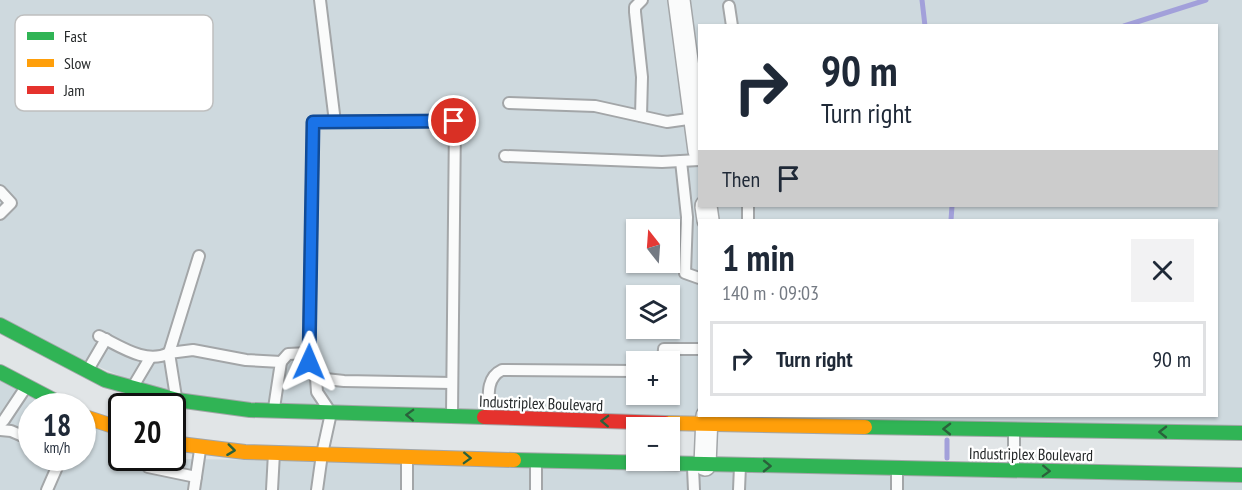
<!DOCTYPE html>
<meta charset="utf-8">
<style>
:root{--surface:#fff;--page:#f2f2f3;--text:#1f2937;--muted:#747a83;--line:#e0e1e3}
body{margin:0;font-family:"PT Sans Narrow",sans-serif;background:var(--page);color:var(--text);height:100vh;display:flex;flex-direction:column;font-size:22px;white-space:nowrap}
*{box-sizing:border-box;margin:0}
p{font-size:20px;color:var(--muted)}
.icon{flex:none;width:33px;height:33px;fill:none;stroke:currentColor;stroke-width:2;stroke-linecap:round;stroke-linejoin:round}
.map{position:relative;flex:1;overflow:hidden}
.side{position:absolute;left:698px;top:219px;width:520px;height:198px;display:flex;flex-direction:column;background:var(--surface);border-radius:0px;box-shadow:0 2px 4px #0004}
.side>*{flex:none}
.guide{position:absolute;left:698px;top:24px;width:520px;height:183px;border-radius:0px;box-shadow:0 2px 4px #0004;background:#fff;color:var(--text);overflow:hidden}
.needle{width:39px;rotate:343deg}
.tools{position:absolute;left:626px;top:219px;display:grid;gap:12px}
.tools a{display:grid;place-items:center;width:54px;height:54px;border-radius:0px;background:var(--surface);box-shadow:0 2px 4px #0004;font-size:30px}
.speed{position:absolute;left:18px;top:393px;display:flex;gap:12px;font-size:30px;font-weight:700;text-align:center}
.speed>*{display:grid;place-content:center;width:78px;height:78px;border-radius:50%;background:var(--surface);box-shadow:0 2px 4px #0004;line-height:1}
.speed small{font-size:15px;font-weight:400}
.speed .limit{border:3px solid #111;border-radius:9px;background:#fff;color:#111}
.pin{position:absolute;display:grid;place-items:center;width:51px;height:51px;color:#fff;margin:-26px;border:3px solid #fff;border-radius:50%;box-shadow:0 2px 6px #0007}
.me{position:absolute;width:66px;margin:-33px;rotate:1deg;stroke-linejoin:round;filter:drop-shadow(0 0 4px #0008)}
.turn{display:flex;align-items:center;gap:21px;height:126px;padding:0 24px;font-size:27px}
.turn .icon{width:78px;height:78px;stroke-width:2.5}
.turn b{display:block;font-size:42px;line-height:51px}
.then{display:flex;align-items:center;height:57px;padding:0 24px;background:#0003;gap:12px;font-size:22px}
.round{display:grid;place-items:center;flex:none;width:63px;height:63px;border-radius:0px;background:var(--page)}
.overview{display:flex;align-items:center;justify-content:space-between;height:102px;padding:0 24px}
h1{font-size:36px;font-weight:800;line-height:45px}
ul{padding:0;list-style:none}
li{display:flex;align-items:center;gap:18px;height:75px;margin:0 12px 9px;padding:0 12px;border:3px solid var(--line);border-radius:0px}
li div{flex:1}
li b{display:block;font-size:22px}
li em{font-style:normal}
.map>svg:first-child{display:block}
.built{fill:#ced9de;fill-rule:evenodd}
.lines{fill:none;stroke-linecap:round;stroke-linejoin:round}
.stream{stroke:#a2a0da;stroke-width:5}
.lane-casing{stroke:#a3a6a8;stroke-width:14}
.street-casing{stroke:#a3a6a8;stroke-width:24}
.fast-casing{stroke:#a3a6a8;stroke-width:16}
.slow-casing{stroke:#a3a6a8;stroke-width:16}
.jam-casing{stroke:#a3a6a8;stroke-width:16}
.lane{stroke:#fafbfb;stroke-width:10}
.street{stroke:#fafbfb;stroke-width:21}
.fast{stroke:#30b455;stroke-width:14}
.slow{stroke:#ff9f0a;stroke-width:14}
.jam{stroke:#e5322d;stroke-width:14}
.oneway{stroke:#2a613b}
.route-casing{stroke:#114b97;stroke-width:15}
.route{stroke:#1a73e8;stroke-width:10}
.labels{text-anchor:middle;stroke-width:4.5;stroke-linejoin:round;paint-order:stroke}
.street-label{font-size:16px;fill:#26292a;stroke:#fff}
.key{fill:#fff;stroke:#bebfbf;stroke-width:1.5}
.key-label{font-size:16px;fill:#26292a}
</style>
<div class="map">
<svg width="1242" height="490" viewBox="0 0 1242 490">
<rect width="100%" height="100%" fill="#e1e5e7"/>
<g class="built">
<path d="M0 0H1242V433L177 400 0 325ZM699 26H1216V206H699ZM699 220H1216V416H699ZM636 230H669V262H636ZM636 296H669V328H636ZM636 362H669V394H636Z"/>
<polygon points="0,373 65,406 32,406 32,458 82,458 83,416 121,429 122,458 1242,475 1242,490 0,490"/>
</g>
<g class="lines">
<g class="stream">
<polyline points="922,0 925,26"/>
<polyline points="1124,26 1206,0"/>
<polyline points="951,220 952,206"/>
<polyline points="947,458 947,440"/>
</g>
<g class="lane-casing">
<g id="lane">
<polyline points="320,0 335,122"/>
<polyline points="729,6 732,26"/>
<polyline points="509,103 595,106 667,122 695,118"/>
<polyline points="641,116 642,77 635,12 635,7 642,0"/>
<polyline points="505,156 662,162 699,160"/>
<polyline points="681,161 687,217 685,273 699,278"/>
<polyline points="0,191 11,203 0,214"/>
<polyline points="748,206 748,220"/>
<polyline points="199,256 169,353 193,350 246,360 281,362 274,408"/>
<path d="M99 336C120 346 146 365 169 353L176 397"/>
<polyline points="281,362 288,354 309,353"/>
<polyline points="663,362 664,349 699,349"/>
<polyline points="89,368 106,339"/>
<polyline points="316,378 344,381 452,383"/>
<polyline points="134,385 150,358"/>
<path d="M489 414C489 398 485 378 502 370L636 371"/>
<polyline points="0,424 4,420 26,387"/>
<polyline points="0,430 11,431 32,440"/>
<polyline points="407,460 407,490"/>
<polyline points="148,467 196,477"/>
<polyline points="693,468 694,490"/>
<polyline points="897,469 897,490"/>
<polyline points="1014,469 1014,431"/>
<polyline points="47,490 61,458"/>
<polyline points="194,490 200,450"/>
<polyline points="272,490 274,453"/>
<polyline points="317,490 322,454 331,413 317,392 316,378 309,362 313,122 455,121 452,414"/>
<polyline points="536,490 536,463"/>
<polyline points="739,490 740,466"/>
</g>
</g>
<g class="street-casing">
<g id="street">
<polyline points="679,0 699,151"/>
<polyline points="706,206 708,220"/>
<polyline points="705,465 707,416"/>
</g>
</g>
<g class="fast-casing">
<g id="fast">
<polyline points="0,325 105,380 177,400 250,410 484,417"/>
<polyline points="0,372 65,406"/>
<polyline points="865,427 1242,433"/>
<polyline points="514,460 1242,475"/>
</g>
</g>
<g class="slow-casing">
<g id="slow">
<polyline points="82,416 122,429"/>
<polyline points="665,423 865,427"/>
<polyline points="172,443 245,452 514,460"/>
</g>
</g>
<g class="jam-casing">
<polyline id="jam" points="484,417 665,423"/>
</g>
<use href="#lane" class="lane"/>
<use href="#street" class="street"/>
<use href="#fast" class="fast"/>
<use href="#slow" class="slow"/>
<use href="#jam" class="jam"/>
</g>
<defs><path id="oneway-chevron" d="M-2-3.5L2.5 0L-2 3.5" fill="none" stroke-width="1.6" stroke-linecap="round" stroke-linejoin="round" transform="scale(1.5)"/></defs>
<g class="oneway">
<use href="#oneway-chevron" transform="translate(410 415) rotate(-178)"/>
<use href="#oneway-chevron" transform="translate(605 421) rotate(-178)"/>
<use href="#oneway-chevron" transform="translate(947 429) rotate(-179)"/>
<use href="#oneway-chevron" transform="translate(1163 432) rotate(-179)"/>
<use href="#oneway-chevron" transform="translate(231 450) rotate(7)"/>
<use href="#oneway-chevron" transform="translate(467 458) rotate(2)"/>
<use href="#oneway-chevron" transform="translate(767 466) rotate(1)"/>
<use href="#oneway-chevron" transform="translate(1046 471) rotate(2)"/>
</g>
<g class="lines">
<g class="route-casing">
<polyline id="route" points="309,362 313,122 454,121"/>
</g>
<use href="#route" class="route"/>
</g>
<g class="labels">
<g class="street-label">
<text transform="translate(541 403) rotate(2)" y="6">Industriplex Boulevard</text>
<text transform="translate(1031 454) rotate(1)" y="6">Industriplex Boulevard</text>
</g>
</g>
<rect x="15" y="15" width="198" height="96" rx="9" class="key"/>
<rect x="27" y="32" width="27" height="8" fill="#30b455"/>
<rect x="27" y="59" width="27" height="8" fill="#ff9f0a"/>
<rect x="27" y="86" width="27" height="8" fill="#e5322d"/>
<g class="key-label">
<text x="64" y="42">Fast</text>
<text x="64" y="69">Slow</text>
<text x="64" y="96">Jam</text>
</g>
</svg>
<div class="tools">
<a><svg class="needle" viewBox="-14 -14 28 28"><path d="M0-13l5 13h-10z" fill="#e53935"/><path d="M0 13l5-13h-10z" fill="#747a83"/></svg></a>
<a><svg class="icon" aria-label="layers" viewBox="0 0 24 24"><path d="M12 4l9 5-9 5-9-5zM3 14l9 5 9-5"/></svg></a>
<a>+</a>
<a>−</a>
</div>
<div class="speed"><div>18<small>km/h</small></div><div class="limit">20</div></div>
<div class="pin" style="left:454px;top:121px;background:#d93025"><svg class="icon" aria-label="arrive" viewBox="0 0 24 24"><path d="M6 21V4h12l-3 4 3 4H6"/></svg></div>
<svg class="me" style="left:309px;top:362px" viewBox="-20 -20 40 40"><path d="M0-17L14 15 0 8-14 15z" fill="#1a73e8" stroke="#fff" stroke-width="4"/></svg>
<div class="guide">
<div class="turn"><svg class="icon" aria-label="right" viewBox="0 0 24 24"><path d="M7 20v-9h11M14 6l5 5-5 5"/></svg><div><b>90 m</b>Turn right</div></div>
<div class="then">Then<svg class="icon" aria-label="arrive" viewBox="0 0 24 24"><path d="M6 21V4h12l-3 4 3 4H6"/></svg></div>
</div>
<section class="side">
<div class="overview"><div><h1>1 min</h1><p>140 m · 09:03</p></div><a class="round"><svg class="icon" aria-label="close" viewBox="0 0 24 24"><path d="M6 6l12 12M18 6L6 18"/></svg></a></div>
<ul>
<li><svg class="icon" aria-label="right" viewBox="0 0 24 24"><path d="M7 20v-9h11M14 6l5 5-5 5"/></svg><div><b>Turn right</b></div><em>90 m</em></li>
</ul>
</section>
</div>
